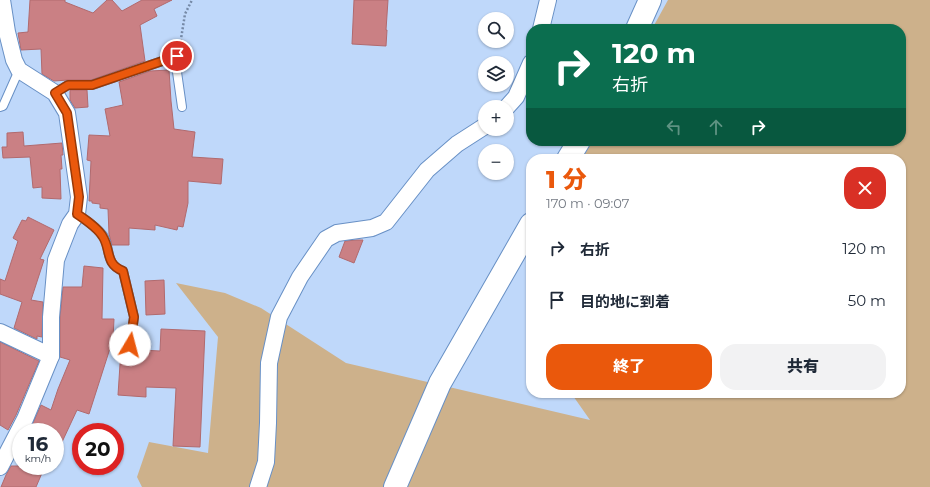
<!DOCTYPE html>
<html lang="ja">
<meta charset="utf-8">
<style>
:root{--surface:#fff;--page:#f2f2f3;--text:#1f2937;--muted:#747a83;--accent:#ea580c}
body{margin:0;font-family:Montserrat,"Noto Sans JP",sans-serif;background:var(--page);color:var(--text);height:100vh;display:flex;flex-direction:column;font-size:15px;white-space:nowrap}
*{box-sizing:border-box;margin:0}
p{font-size:13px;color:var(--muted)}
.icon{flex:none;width:22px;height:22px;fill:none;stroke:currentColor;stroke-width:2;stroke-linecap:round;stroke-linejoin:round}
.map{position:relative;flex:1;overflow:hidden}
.details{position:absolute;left:526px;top:154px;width:380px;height:244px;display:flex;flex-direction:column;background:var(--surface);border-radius:16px;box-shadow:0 1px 3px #0004}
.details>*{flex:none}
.hud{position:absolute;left:526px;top:24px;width:380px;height:122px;border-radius:16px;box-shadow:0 1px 3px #0004;background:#0b6e4f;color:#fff;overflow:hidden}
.buttons{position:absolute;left:478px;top:12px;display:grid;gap:8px}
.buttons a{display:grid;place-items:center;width:36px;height:36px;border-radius:50%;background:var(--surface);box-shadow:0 1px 3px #0004;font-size:20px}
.speed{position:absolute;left:12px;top:423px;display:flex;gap:8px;font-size:20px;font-weight:700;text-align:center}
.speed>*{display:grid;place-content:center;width:52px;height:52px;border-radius:50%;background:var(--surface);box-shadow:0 1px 3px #0004;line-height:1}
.speed small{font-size:10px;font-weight:400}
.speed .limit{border:6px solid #d22;background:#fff;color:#111}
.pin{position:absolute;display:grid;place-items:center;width:34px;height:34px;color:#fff;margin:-17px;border:2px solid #fff;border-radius:50%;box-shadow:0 1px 4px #0007}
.me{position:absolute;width:44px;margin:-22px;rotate:8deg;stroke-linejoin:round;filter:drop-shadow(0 0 3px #0008)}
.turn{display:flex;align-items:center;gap:14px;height:84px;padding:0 20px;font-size:18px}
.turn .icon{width:52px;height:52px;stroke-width:2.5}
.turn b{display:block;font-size:28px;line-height:34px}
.lanes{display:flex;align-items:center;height:38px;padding:0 20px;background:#0003;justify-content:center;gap:20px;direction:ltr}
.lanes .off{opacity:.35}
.round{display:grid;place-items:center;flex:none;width:42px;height:42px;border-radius:16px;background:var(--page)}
.summary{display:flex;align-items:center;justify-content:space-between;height:68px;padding:0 20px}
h1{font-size:24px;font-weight:800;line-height:30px;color:var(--accent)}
.action{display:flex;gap:8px;margin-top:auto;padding:8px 20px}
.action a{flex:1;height:46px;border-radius:16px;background:var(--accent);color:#fff;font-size:16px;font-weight:800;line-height:46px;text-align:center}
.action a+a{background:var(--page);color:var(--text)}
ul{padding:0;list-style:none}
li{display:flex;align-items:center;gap:12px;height:52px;padding:0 20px}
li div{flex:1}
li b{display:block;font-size:15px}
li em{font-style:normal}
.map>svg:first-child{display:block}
.green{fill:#cdb18b}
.building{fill:#ca8084;stroke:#b16a6e}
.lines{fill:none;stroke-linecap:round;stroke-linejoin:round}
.lane-casing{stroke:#6890c5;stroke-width:10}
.street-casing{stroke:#6890c5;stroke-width:18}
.secondary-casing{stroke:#6890c5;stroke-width:24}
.path{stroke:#7589a6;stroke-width:2.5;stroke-dasharray:2 2;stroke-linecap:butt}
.lane{stroke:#fff;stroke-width:8}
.street{stroke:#fff;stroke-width:16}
.secondary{stroke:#fff;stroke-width:22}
.route-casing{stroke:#983908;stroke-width:10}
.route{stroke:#ea580c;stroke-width:7}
</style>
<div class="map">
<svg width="930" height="487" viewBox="0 0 930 487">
<rect width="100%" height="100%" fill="#bfd8fa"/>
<polygon class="green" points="668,0 930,0 930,487 142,487 137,477 149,442 208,453 218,337 176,283 225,293 261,308 346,363 590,420 571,393 901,393 901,159 582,159 592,141 901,141 901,29 652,29"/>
<g class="building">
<polygon points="30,0 65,0 65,2 93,13 107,0 112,0 122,11 142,0 172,0 154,9 157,16 140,25 145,61 91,80 68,80 54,81 42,74 41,49 21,50 18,33 28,32"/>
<polygon points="354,0 388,0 386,30 387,30 386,46 352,44"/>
<polygon points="169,70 171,101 174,129 195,132 192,157 223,159 221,184 188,181 188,203 183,227 178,226 177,230 155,225 155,230 129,228 129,245 112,245 109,234 108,209 100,208 100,204 92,203 92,201 89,201 91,161 87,160 89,135 110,136 105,109 123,105 119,82 150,71"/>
<polygon points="70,90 87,90 88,107 75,108 70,100"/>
<polygon points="23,132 24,146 62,143 63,155 61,155 62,169 60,169 61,199 42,198 42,187 33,188 30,157 3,158 2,147 7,147 7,133"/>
<polygon points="28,217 54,230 40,259 44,260 31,300 43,302 42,337 37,336 37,339 14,328 22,302 0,294 0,279 5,281 18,241 13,238 22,220 26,221"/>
<polygon points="357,240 363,240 354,263 339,257 345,241"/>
<polygon points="84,266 103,268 102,319 114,319 113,339 89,414 77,410 55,457 55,432 29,432 41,405 51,410 58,389 70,360 60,357 60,317 63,287 82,287"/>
<polygon points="164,280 165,314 146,315 145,281"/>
<polygon points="161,329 205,331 200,447 173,446 176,388 146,387 146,397 118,395 121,349 160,351"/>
<polygon points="0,342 39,361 16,415 8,430 0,425"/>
<polygon points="11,466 45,466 36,487 1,487 6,475"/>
</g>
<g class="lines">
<g class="lane-casing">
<g id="lane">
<polyline points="55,93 68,85 92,85 177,56 177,72 182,107"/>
<polyline points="0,107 3,106 19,70"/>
<path d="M77 214C86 220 98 228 104 237 111 251 105 264 123 271L134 317 130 345"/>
</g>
</g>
<g class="street-casing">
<g id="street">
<polyline points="541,29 548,0"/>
<polyline points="507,107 516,97 531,63"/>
<polyline points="0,332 51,356"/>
<polyline points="0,467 25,419 51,356 51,317 56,260 70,224 77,214 79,197 67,113 55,93 19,70 14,60 7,32 2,0"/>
<polyline points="258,487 266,462 268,423 269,363 279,317 300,277 326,239 337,233 372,228 386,222 427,170 457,144 485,126"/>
</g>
</g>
<g class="secondary-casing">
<g id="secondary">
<polyline points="637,29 650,0"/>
<polyline points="568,159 579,141"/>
<polyline points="395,487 440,383 531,224"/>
</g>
</g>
<polyline class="path" points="180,45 185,14 192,0"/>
<use href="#lane" class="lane"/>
<use href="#street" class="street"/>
<use href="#secondary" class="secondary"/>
</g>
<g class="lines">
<g class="route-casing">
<path id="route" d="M130 345 134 317 123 271C105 264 111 250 103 237 98 228 86 220 77 214L79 197 67 113 55 93 68 85H92L177 56"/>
</g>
<use href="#route" class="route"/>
</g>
</svg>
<div class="buttons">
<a><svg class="icon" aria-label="search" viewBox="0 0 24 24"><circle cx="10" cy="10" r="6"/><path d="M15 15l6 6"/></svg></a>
<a><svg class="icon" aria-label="layers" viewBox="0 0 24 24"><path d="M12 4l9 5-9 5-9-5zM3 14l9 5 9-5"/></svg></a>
<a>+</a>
<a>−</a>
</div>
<div class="speed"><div>16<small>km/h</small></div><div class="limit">20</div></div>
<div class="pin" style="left:177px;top:56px;background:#d93025"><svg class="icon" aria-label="arrive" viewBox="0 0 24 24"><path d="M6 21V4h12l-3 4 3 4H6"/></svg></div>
<svg class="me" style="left:130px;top:345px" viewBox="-20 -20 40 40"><circle r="19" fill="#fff"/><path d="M0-13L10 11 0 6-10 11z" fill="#ea580c"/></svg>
<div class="hud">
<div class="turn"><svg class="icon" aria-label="right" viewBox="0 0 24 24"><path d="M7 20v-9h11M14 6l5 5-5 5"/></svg><div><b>120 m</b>右折</div></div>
<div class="lanes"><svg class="icon off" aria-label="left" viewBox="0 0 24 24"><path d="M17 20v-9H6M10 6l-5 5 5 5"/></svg><svg class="icon off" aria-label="ahead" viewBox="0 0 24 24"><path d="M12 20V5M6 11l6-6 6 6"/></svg><svg class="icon" aria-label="right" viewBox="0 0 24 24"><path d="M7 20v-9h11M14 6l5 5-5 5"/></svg></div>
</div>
<section class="details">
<div class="summary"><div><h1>1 分</h1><p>170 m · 09:07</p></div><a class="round" style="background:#d93025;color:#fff"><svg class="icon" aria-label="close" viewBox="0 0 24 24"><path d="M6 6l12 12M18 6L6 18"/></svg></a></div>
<ul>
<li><svg class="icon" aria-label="right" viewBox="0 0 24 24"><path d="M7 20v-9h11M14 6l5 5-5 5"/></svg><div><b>右折</b></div><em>120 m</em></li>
<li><svg class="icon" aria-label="arrive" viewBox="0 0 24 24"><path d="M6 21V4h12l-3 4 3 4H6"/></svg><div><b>目的地に到着</b></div><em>50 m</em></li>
</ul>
<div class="action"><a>終了</a><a>共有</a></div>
</section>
</div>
